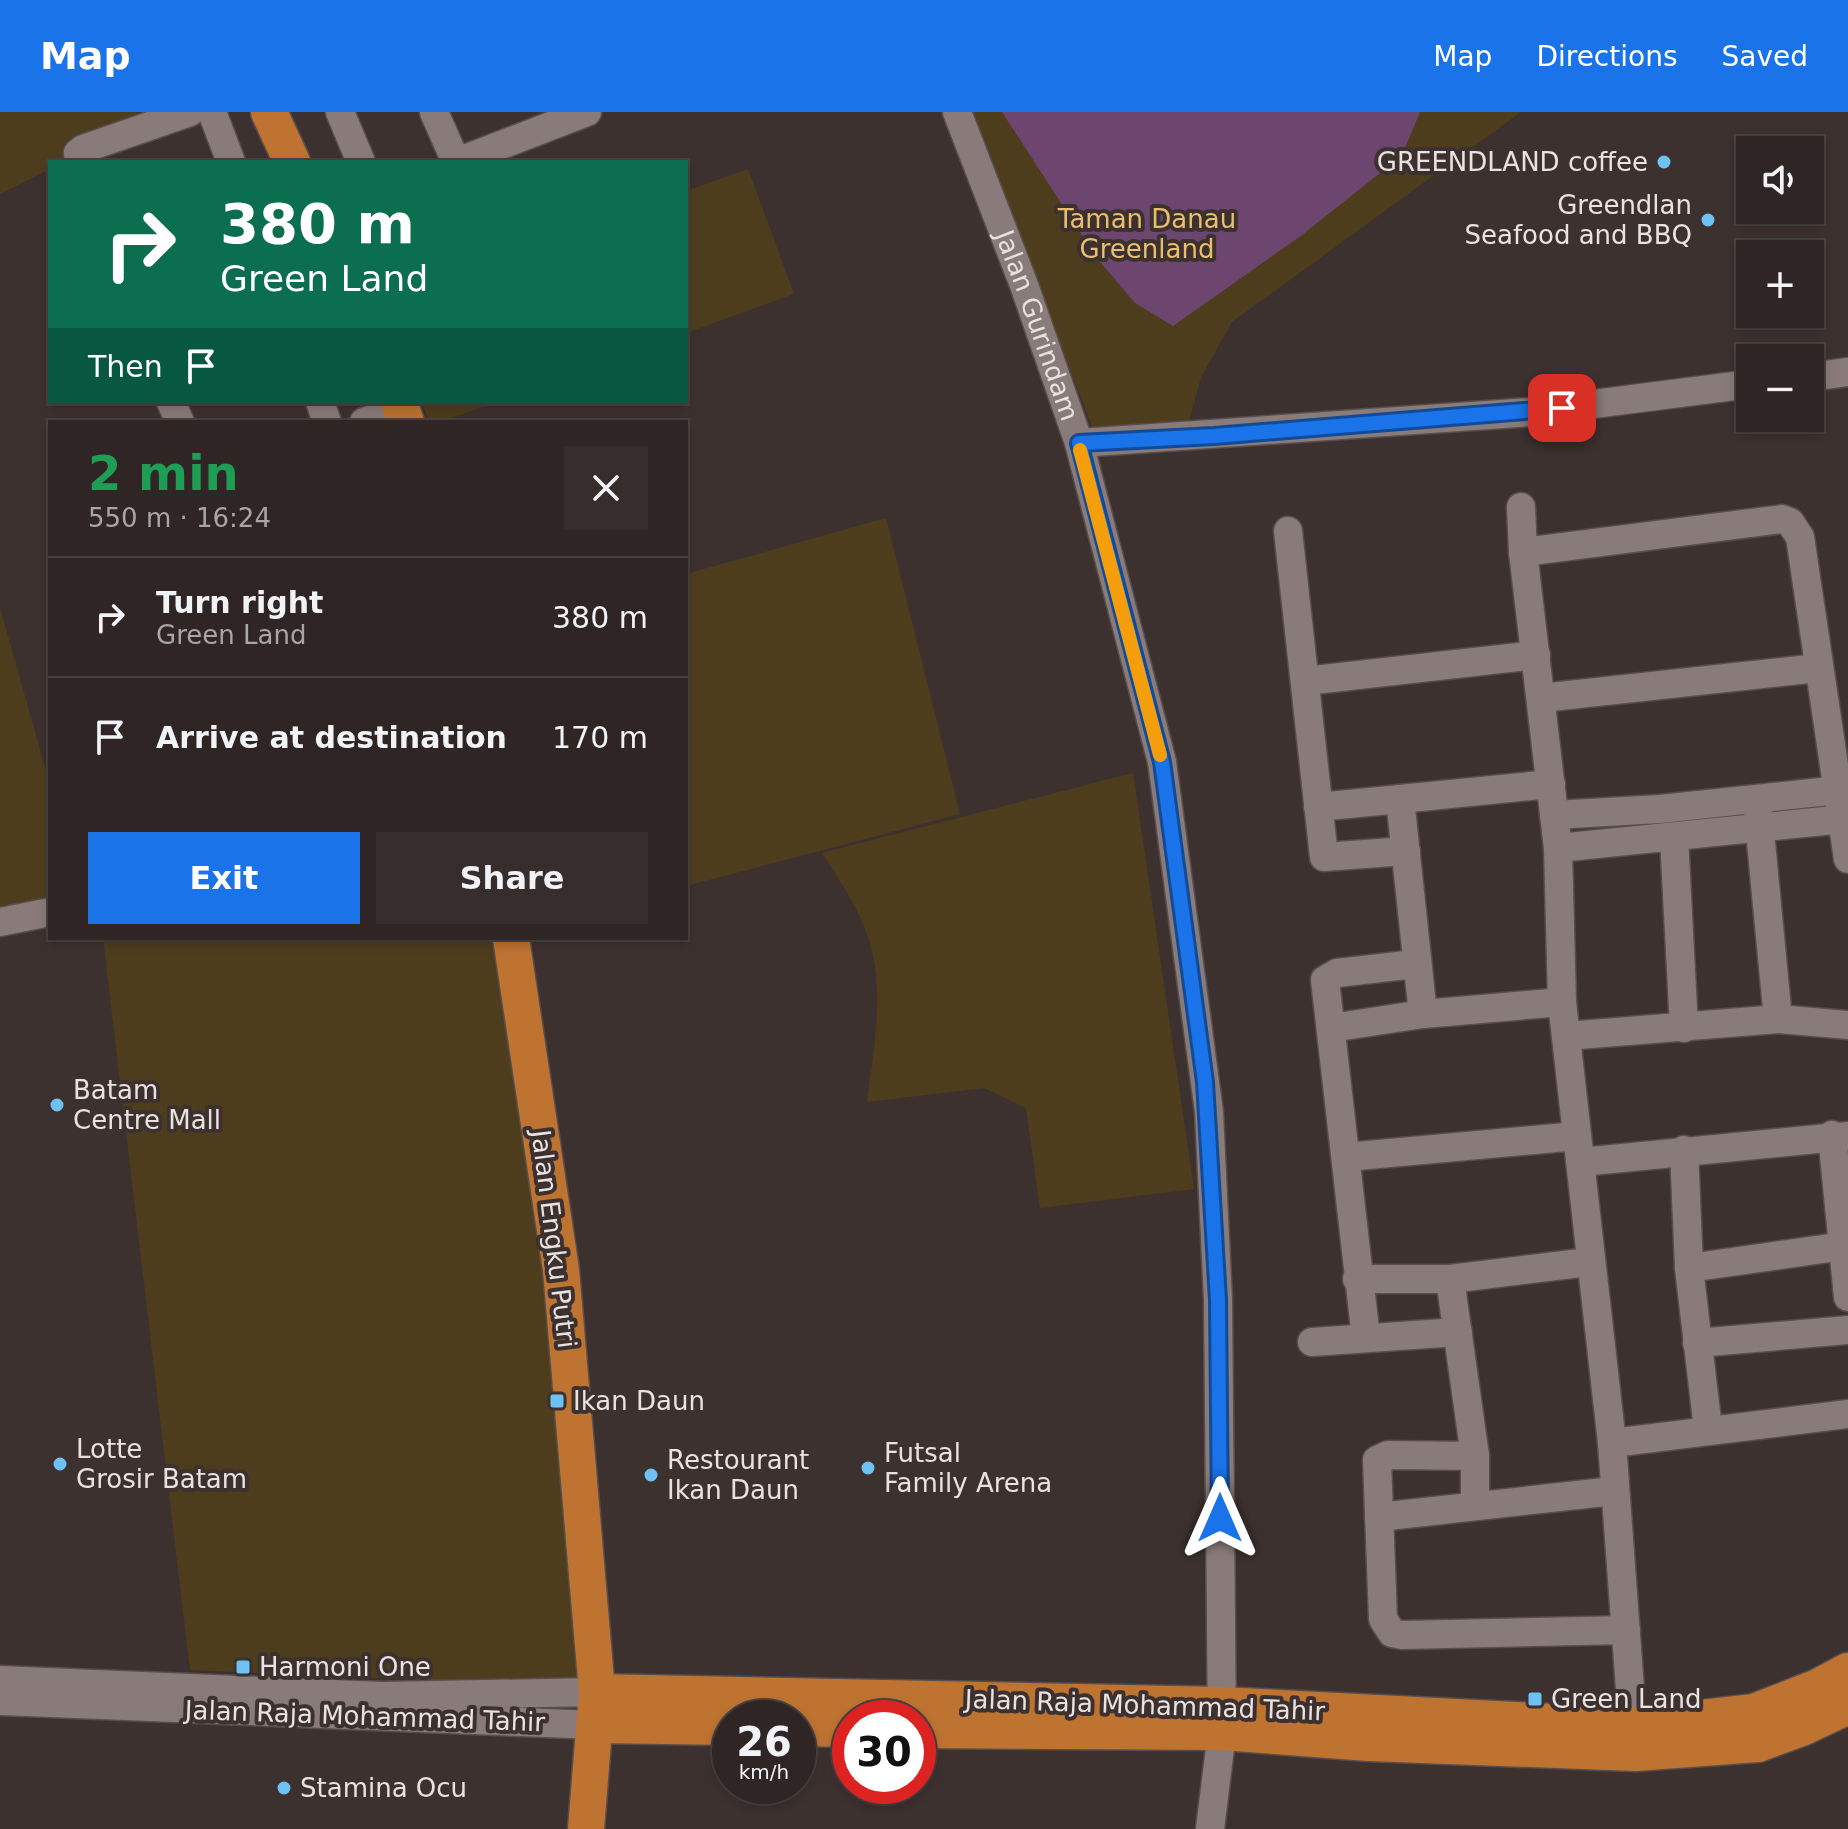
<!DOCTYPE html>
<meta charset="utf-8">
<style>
:root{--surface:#2e2524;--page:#362d2c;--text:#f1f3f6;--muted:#a7a5a6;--line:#494241;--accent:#1a73e8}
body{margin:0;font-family:"DejaVu Sans",sans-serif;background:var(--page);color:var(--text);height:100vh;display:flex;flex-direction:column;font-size:30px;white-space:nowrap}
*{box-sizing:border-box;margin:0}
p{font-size:26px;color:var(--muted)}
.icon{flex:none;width:44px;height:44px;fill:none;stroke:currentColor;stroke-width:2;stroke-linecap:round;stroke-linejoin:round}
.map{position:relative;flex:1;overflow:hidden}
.side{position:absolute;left:48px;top:308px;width:640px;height:520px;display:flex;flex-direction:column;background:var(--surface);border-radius:0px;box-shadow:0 4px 12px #0003,0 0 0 2px var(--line)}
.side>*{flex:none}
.guide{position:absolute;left:48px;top:48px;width:640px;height:244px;border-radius:0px;box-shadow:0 4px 12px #0003,0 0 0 2px var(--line);background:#0b6e4f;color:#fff;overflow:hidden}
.fabs{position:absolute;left:1736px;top:24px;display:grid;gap:16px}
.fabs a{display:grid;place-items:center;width:88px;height:88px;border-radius:0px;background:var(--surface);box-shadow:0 4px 12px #0003,0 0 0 2px var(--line);font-size:40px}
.speed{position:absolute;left:712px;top:1588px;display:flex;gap:16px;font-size:40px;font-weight:700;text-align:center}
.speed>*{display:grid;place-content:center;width:104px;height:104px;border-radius:50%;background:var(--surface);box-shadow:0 4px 12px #0003,0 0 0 2px var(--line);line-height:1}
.speed small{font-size:20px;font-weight:400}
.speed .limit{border:12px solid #d22;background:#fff;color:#111}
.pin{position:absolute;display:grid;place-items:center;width:68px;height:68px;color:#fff;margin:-34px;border-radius:16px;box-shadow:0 4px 12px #0006}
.me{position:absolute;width:88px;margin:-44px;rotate:0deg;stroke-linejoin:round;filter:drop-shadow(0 0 6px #0008)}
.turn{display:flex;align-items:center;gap:28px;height:168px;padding:0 40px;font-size:36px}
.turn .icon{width:104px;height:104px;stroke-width:2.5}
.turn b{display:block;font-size:56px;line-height:68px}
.then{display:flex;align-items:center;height:76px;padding:0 40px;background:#0003;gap:16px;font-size:30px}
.round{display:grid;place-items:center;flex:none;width:84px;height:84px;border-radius:0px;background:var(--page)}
.headline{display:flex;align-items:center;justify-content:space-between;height:136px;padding:0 40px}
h1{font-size:48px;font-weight:700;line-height:60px;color:#1e9e55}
.primary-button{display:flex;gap:16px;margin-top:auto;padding:16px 40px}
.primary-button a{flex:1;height:92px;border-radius:0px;background:var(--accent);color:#fff;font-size:32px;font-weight:700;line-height:92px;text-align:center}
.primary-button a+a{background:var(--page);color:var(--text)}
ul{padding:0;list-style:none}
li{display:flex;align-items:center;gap:24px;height:120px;padding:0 40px;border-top:2px solid var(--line)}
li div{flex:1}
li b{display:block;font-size:30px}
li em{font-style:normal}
header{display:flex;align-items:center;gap:48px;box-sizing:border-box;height:112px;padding:0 40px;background:var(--accent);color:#fff}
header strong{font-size:38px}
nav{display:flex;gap:44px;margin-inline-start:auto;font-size:28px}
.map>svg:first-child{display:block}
.green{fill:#4e3d1d}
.water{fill:#6c466f}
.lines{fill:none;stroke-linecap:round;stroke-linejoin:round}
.minor-casing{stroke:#574d4c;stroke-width:31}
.major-casing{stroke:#574d4c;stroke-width:39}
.minor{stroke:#897b7a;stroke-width:28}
.major{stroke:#be7331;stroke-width:36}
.route-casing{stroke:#114b97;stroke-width:20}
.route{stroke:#1a73e8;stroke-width:14}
.slow{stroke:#f59e0b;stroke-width:14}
.poi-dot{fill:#6ec2f3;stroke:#3d3130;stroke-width:3}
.labels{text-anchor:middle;stroke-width:8;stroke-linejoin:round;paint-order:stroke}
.poi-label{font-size:26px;fill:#eae2e1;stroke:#3d3130;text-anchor:start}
.park-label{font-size:26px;fill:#e9be6e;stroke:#3d3130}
.street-label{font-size:26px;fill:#eae2e1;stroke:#3d3130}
</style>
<header>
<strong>Map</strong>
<nav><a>Map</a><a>Directions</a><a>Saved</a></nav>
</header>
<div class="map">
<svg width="1848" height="1717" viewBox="0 0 1848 1717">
<rect width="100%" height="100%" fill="#3d3130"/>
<g class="green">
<polygon points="0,0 136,0 143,13 65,50 50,50 50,57 0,82"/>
<polygon points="969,0 1521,0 1232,210 1201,265 1187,317 1096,324"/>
<polygon points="748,57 794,182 686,221 686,79"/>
<polygon points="422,290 496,290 440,310 429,310"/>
<polygon points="886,406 960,702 686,774 686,462"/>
<polygon points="0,496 50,673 50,788 0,798"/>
<path d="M1133 661 1194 1077 1040 1096 1026 996 984 976 867 990C874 934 887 871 865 817 855 790 838 766 822 741Z"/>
<polygon points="103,826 504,826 555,1162 588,1575 190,1558"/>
</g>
<polygon class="water" points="1002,0 1420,0 1405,36 1380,61 1302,123 1173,214 1135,191 1096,145"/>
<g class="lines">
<g class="minor-casing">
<g id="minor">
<polyline points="212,0 231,50"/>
<polyline points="340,0 361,50"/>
<polyline points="434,0 456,50"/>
<path id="s1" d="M957 0 1024 173 1079 331 1162 650 1209 1000 1218 1188 1222 1620 1210 1717"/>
<polyline points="79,50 78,41 83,37 190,0"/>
<polyline points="457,50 587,0"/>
<polyline points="1810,265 1848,260"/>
<polyline points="171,290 180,310"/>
<polyline points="320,290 327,310"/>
<polyline points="364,310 387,302"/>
<polyline points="1079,331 1531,300 1750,272"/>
<polyline points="1521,395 1523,440 1558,736 1562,890 1612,1331 1634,1632"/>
<polyline points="1288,419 1324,745 1406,739"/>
<polyline points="1523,440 1782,407 1790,410 1800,425 1848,747"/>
<polyline points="1305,569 1536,543"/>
<polyline points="1541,586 1818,556"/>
<polyline points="1318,695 1400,687"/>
<polyline points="1758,699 1778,907"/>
<polyline points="1554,703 1660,697 1839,678"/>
<polyline points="1674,725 1684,916"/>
<polyline points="1558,736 1844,707"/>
<polyline points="0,810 50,800"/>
<polyline points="1423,902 1400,687 1551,672"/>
<polyline points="1331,916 1423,902 1562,890"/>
<polyline points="1566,924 1778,907 1848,913"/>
<polyline points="1832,1023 1848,1185"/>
<polyline points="1684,1038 1689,1156 1708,1317"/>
<polyline points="1346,1045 1577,1024"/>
<polyline points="1581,1050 1848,1024"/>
<polyline points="1689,1156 1844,1134"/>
<polyline points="1357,1167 1450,1167 1589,1150"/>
<polyline points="1450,1167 1475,1344 1475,1393"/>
<polyline points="1366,1226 1325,868 1337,861 1415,852"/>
<polyline points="1312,1230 1458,1220"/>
<polyline points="1697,1231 1848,1218"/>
<polyline points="1612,1331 1848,1302"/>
<polyline points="1475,1344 1388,1343 1377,1348 1383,1507 1392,1521 1402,1523 1626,1518"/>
<polyline points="1379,1405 1614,1379"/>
<polyline points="0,1568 382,1584 597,1580"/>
<polyline points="0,1589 596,1613"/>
</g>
</g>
<g class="major-casing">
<g id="major">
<polyline points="269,0 292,50"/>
<polyline points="399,290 406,310"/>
<polyline points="511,826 561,1158 597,1580 586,1717"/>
<polyline points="597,1580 1221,1593 1632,1614 1754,1600 1818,1575 1848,1559"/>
<polyline points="596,1613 730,1615"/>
<polyline points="798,1616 850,1617"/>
<polyline points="918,1618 1222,1620 1369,1631 1635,1641 1758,1632 1804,1615 1848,1594"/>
</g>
</g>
<use href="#minor" class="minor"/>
<use href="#major" class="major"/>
</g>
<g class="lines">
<g class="route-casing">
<polyline id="route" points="1220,1406 1218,1188 1205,970 1162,650 1079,331 1214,324 1562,296"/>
</g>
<use href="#route" class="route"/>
<polyline class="slow" points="1080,338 1160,643"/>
</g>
<g class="poi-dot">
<circle cx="1664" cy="50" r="8"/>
<circle cx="1708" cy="108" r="8"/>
<circle cx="57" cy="993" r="8"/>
<rect x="549" y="1281" width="16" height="16" rx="4"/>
<circle cx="60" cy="1352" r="8"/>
<circle cx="868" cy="1356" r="8"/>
<circle cx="651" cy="1363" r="8"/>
<rect x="235" y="1547" width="16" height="16" rx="4"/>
<rect x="1527" y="1579" width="16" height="16" rx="4"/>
<circle cx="284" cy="1676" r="8"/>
</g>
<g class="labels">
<g class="poi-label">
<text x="1648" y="59" text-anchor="end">GREENDLAND coffee</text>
<text x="1692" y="102" text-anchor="end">Greendlan<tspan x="1692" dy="30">Seafood and BBQ</tspan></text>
<text x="73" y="987">Batam<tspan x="73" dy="30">Centre Mall</tspan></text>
<text x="573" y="1298">Ikan Daun</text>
<text x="76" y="1346">Lotte<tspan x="76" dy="30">Grosir Batam</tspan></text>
<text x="884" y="1350">Futsal<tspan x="884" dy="30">Family Arena</tspan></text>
<text x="667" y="1357">Restourant<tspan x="667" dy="30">Ikan Daun</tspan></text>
<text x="259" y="1564">Harmoni One</text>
<text x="1551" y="1596">Green Land</text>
<text x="300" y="1685">Stamina Ocu</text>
</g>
<g class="park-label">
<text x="1147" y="116">Taman Danau<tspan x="1147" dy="30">Greenland</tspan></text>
</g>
<g class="street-label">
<text dy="9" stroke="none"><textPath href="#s1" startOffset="228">Jalan Gurindam</textPath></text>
<text transform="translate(554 1127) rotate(83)" y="9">Jalan Engku Putri</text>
<text transform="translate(1145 1593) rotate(2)" y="9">Jalan Raja Mohammad Tahir</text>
<text transform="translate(365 1604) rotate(2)" y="9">Jalan Raja Mohammad Tahir</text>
</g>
</g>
</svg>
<div class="fabs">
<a><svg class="icon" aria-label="sound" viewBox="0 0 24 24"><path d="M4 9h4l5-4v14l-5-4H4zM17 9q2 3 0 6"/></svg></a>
<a>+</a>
<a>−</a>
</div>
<div class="speed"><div>26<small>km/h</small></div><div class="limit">30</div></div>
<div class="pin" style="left:1562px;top:296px;background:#d93025"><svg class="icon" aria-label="arrive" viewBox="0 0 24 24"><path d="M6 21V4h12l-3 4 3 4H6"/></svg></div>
<svg class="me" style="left:1220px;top:1406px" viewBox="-20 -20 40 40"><path d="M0-17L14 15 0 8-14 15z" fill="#1a73e8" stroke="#fff" stroke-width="4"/></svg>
<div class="guide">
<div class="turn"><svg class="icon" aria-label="right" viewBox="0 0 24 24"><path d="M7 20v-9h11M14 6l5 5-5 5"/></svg><div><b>380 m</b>Green Land</div></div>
<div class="then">Then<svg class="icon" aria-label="arrive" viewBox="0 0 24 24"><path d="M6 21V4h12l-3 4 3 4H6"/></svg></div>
</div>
<section class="side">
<div class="headline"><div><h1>2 min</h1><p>550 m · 16:24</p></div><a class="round"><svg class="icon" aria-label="close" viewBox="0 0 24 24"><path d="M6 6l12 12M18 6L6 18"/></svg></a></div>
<ul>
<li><svg class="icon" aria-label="right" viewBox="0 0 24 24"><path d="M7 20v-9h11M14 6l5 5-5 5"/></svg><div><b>Turn right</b><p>Green Land</p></div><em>380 m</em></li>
<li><svg class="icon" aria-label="arrive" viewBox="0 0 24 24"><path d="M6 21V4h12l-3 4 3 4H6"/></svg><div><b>Arrive at destination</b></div><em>170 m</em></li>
</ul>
<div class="primary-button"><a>Exit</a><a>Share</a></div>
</section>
</div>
